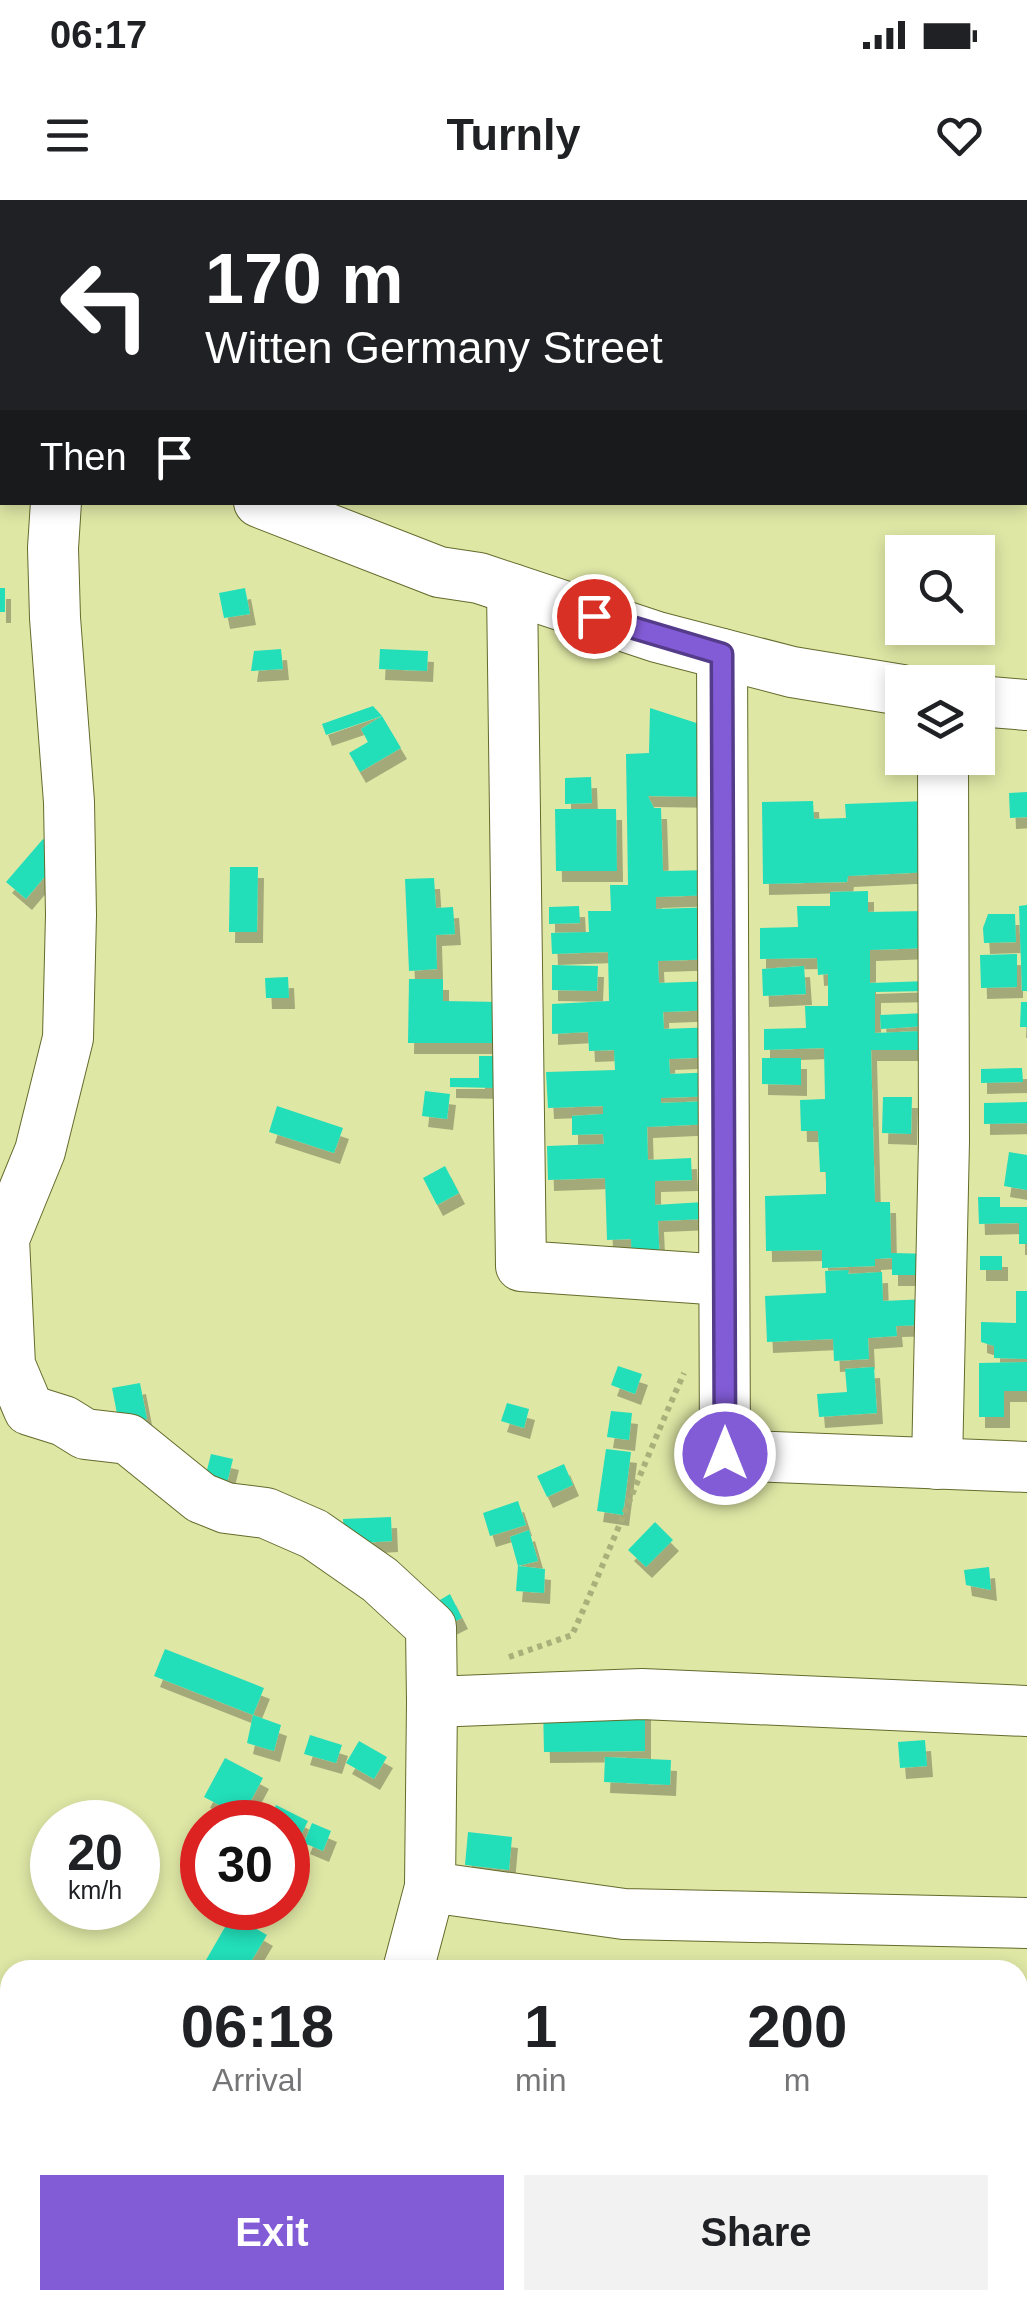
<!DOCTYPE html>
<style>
:root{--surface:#fff;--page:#f2f2f2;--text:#202124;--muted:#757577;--accent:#825cd6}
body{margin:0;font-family:Arial,sans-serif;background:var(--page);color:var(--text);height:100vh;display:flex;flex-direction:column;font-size:38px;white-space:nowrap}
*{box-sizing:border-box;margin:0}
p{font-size:32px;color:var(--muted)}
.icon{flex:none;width:55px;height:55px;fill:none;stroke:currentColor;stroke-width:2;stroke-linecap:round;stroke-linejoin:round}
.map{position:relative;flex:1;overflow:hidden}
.drawer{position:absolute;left:0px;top:1760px;width:1028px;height:350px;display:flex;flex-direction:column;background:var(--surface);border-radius:30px 30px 0 0;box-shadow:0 5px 15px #0003}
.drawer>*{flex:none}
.top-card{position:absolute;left:0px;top:0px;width:1028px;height:305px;box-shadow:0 5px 15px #0003;background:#202124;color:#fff;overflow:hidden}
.tools{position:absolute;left:885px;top:335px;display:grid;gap:20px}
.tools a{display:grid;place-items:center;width:110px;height:110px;border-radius:0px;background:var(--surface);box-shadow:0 5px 15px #0003;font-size:50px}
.speed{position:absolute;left:30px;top:1600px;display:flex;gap:20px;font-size:50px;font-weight:700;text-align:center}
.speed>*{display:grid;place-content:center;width:130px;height:130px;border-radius:50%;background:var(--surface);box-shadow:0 5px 15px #0003;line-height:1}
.speed small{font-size:25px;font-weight:400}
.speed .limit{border:15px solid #d22;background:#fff;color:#111}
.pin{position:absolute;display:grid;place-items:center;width:85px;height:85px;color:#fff;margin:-42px;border:5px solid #fff;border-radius:50%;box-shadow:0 2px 10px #0007}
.me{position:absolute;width:110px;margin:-55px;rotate:0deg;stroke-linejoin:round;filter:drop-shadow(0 0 8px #0008)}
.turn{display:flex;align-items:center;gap:35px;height:210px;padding:0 40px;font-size:45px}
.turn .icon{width:130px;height:130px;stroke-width:2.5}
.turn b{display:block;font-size:70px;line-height:85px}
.then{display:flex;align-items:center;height:95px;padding:0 40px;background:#0003;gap:20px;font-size:38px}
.eta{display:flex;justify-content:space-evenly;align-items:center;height:170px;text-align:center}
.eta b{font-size:60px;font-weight:800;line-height:70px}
.button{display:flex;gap:20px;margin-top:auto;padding:20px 40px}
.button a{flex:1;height:115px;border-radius:0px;background:var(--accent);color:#fff;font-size:40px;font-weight:800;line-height:115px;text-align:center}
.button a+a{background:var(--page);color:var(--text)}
.status{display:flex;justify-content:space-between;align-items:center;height:70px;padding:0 50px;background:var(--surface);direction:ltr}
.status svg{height:28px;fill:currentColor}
header{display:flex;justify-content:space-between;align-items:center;height:130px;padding:0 40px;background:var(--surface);font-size:45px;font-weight:800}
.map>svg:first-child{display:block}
.building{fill:#23deb9;filter:url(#shadow)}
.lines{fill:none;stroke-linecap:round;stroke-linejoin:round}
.minor-casing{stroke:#656b2c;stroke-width:52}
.path{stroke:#aab07a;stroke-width:6;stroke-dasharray:5 5;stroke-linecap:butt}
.minor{stroke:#fff;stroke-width:50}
.route-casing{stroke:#543c8b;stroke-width:25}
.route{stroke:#825cd6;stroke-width:18}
</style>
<div class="status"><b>06:17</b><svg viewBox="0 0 49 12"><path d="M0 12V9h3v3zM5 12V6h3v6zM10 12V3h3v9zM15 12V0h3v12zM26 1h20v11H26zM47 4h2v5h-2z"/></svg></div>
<header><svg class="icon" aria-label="menu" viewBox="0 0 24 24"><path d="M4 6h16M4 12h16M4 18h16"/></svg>Turnly<svg class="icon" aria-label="heart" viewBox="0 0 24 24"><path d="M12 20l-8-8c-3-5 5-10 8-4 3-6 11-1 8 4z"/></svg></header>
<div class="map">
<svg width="1027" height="2110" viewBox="0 0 1027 2110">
<defs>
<filter id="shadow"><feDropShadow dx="6" dy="11" stdDeviation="0" flood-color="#0004"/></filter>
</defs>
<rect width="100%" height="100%" fill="#dfe7a5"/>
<g class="building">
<rect x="0" y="388" width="5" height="24"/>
<polygon points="245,388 250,414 224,418 219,393"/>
<polygon points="281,449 283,469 251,471 254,451"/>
<polygon points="380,449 428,451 427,471 379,469"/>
<polygon points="373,506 382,516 326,535 322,524"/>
<polygon points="650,508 715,529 715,597 648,596 654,608 661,608 663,671 714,670 714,695 656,697 656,709 716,707 718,759 658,761 659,783 715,781 716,810 663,812 664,829 716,827 717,857 669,859 670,874 717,872 717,896 661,898 661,903 711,901 712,924 647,927 648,960 691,958 692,980 655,981 655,1005 704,1002 705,1019 658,1021 660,1066 632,1067 631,1039 607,1040 605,978 548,980 547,946 604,944 603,934 572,935 572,916 603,914 603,906 548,908 546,872 615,870 614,850 589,851 588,832 552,834 552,804 609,801 608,752 552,754 551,733 589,732 588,711 611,711 610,685 628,685 626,554 649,553"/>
<polygon points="382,516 401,548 360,572 349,553 368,542 361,529"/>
<polygon points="591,577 592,603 565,604 565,578"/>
<polygon points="1027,592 1027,617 1010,618 1009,593"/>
<polygon points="813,601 814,619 846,618 845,604 927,601 931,672 848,676 847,682 763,684 762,602"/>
<polygon points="555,609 616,609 617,671 556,671"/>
<polygon points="43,639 63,655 26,699 6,682"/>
<polygon points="230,667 258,667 257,732 229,732"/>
<polygon points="434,678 436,708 453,707 455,734 436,735 437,769 409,771 405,679"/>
<polygon points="868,691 868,712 926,711 927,748 870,750 870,783 928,781 929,791 875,792 875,833 924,831 925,850 871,850 875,1002 890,1002 891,1053 933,1054 933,1075 892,1075 892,1058 875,1059 875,1066 822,1068 822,1050 766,1051 765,996 826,994 826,972 820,972 818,931 801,931 800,900 825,899 824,848 764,850 764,829 806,828 805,806 828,806 828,774 818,775 817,758 760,759 760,728 798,727 797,706 830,706 830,692"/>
<polygon points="1027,705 1027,791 1022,791 1019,706"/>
<polygon points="579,706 580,723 549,724 549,707"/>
<polygon points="988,714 1015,714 1016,742 984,743 983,728"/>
<polygon points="1017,754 1017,787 981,788 980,755"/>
<polygon points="552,765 598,766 597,791 552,790"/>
<polygon points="804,766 806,794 763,796 762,769"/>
<polygon points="288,777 289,798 266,798 265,778"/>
<polygon points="409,779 443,779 443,801 501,802 500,843 408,843"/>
<polygon points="1021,802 1027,802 1027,827 1020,827"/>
<polygon points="926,813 926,826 881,829 880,815"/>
<polygon points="479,856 497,856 497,888 450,887 450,878 479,878"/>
<polygon points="762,858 801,858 801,885 762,884"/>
<polygon points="1022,868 1023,882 981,883 981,869"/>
<polygon points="425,891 450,894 447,919 422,916"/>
<polygon points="883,897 912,897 911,934 882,933"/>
<polygon points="1027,902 1027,923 984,924 984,903"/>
<polygon points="277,906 343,928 334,953 269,932"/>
<polygon points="1009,952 1027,955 1027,990 1004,986"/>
<polygon points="445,966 459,993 437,1005 423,978"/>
<polygon points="978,997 1000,997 1000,1007 1027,1007 1027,1044 1019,1044 1019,1023 979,1024"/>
<rect x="980" y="1056" width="22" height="14"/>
<polygon points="849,1070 848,1074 882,1072 883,1101 927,1099 928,1125 896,1126 897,1136 868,1138 869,1159 834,1161 833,1139 767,1142 765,1096 826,1093 825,1071"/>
<polygon points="1016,1091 1027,1091 1027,1159 994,1158 994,1146 981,1142 981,1122 1016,1123"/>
<polygon points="1027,1162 1027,1191 1004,1191 1004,1217 979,1217 979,1163"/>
<polygon points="618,1166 642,1174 635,1194 611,1185"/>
<polygon points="874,1167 877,1213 819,1217 817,1194 847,1192 845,1169"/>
<polygon points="140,1183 147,1219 119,1224 112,1188"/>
<polygon points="507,1203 529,1209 524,1228 501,1221"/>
<polygon points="611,1211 632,1213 629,1240 607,1237"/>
<polygon points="606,1249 631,1252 623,1315 597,1311"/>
<polygon points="211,1254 233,1259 223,1299 201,1294"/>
<polygon points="564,1264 573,1285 547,1297 537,1276"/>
<polygon points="518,1301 526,1325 490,1336 483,1313"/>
<polygon points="391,1317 392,1341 345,1344 343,1319"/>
<polygon points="655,1322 673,1340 646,1367 628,1350"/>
<polygon points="529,1330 538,1361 518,1366 545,1369 544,1393 516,1391 518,1366 510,1337"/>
<polygon points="989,1367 991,1390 966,1385 964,1370"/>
<polygon points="450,1394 462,1418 440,1429 428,1407"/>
<polygon points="165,1449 264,1488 253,1515 154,1476"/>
<polygon points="645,1502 645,1551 544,1552 543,1503"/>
<polygon points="253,1515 281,1525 274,1551 247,1543"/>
<polygon points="310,1535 342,1545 336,1563 304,1554"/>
<polygon points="925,1540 927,1566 900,1568 898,1542"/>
<polygon points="359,1541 387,1557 374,1579 346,1563"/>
<polygon points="605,1557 671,1560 670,1585 604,1582"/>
<polygon points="225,1558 263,1578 242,1617 204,1597"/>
<polygon points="276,1605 308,1621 296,1645 288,1641 288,1622 268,1622"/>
<polygon points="312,1623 331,1631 323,1651 304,1643"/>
<polygon points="468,1632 512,1637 509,1670 465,1665"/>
<polygon points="288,1642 299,1651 288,1679"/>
<polygon points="232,1715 267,1735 246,1770 224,1770 206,1760"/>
</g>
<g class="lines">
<g class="minor-casing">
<g id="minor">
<polyline points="0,168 2,169"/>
<polyline points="56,302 53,348 55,418 69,602 71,715 68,838 40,951 4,1039 10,1165 29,1210 64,1221 85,1234 128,1239 201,1298 226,1308 266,1313 314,1334 380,1380 431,1427 432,1502 642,1494 1027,1511"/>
<polyline points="259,302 439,372 479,378 657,437 792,472 902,490"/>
<polyline points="512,389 521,1066 724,1080"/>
<polyline points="722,454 725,1255 1027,1267"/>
<polyline points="978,501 1027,505"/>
<polyline points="937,1264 944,941 943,558"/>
<polyline points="430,1687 432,1502"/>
<polyline points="408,1770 430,1687 624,1714 1027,1723"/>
<polyline points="1018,1933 1027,1933"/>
<polyline points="0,1948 10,1946"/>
<polyline points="661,2100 661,2110"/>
<polyline points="905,2100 905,2110"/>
<polyline points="125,2110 126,2100"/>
</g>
</g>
<path class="path" d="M509 1457 572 1435C611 1349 645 1260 684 1173"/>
<use href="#minor" class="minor"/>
</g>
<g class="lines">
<g class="route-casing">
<polyline id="route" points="594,416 722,454 725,1254"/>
</g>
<use href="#route" class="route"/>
</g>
</svg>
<div class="tools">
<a><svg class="icon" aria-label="search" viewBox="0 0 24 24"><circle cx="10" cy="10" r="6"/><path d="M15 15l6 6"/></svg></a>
<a><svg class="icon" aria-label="layers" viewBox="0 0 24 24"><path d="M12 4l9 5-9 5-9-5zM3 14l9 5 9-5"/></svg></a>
</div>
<div class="speed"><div>20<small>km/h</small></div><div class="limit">30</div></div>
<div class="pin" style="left:594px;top:416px;background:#d93025"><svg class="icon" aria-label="arrive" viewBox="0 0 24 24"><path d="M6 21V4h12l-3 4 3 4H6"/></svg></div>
<svg class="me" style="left:725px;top:1254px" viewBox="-20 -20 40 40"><circle r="17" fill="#825cd6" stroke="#fff" stroke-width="3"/><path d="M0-11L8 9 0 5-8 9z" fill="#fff"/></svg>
<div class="top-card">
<div class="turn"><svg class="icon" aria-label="left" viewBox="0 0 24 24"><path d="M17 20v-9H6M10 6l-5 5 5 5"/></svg><div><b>170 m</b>Witten Germany Street</div></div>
<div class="then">Then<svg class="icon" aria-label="arrive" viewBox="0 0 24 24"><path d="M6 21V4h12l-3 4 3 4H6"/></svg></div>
</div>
<section class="drawer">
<div class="eta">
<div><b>06:18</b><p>Arrival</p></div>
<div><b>1</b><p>min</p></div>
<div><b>200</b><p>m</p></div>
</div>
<div class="button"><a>Exit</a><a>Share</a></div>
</section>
</div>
